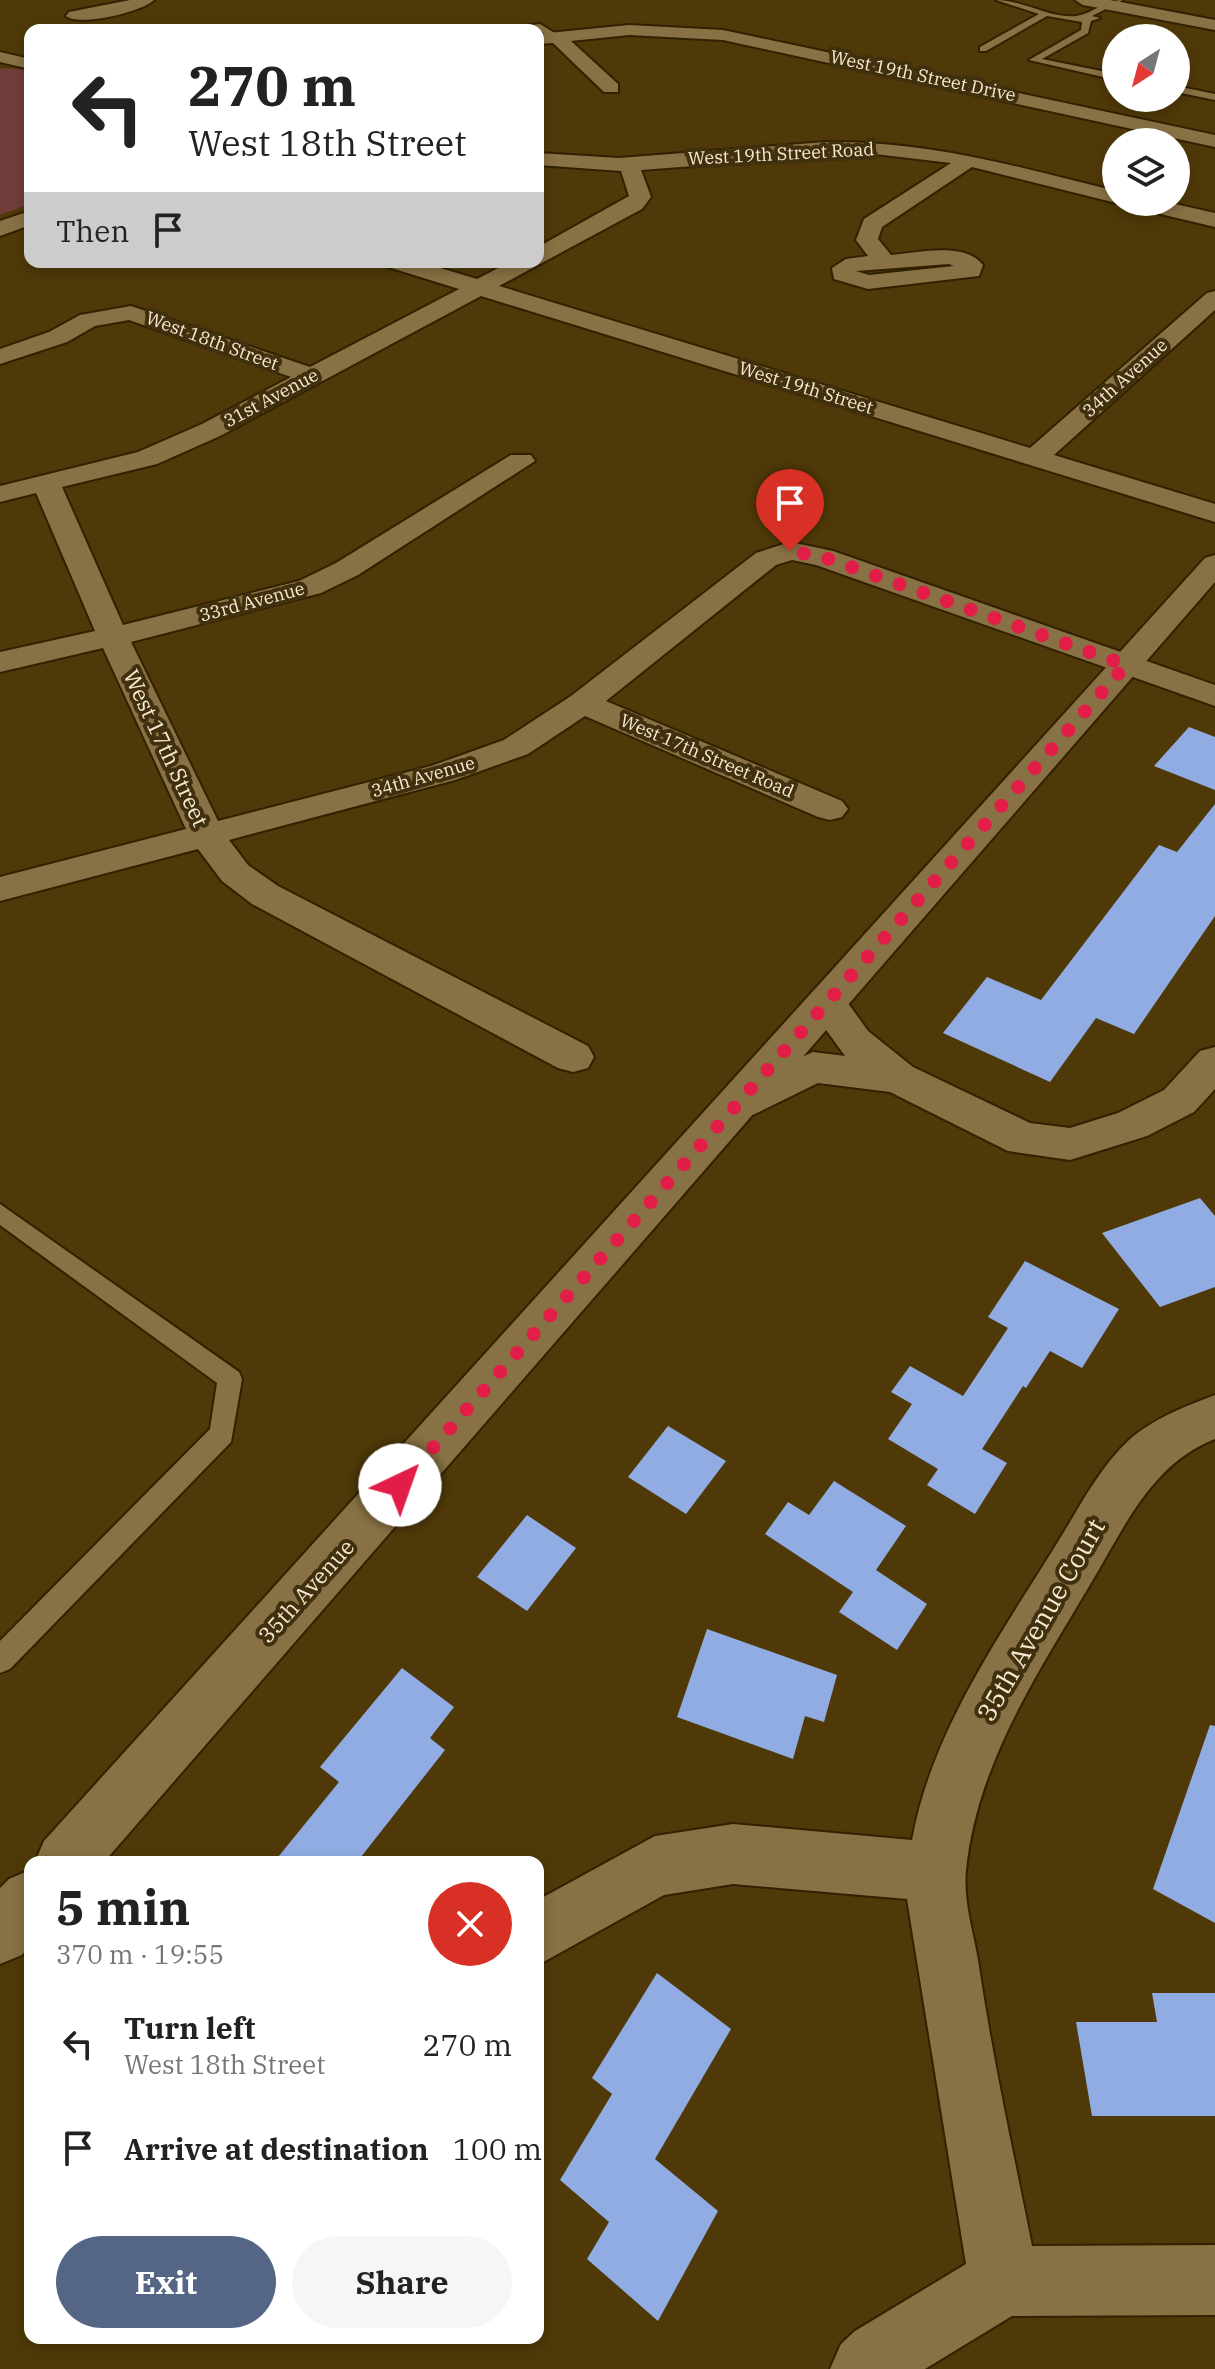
<!DOCTYPE html>
<meta charset="utf-8">
<style>
:root{--surface:#fff;--page:#f6f6f6;--text:#222;--muted:#767676;--accent:#556585}
body{margin:0;font-family:"IBM Plex Serif",serif;background:var(--page);color:var(--text);height:100vh;display:flex;flex-direction:column;font-size:30px;white-space:nowrap}
*{box-sizing:border-box;margin:0}
p{font-size:26px;color:var(--muted)}
.icon{flex:none;width:44px;height:44px;fill:none;stroke:currentColor;stroke-width:2;stroke-linecap:round;stroke-linejoin:round}
.map{position:relative;flex:1;overflow:hidden}
.panel{position:absolute;left:24px;top:1856px;width:520px;height:488px;display:flex;flex-direction:column;background:var(--surface);border-radius:16px;box-shadow:0 4px 12px #0003}
.panel>*{flex:none}
.hud{position:absolute;left:24px;top:24px;width:520px;height:244px;border-radius:16px;box-shadow:0 4px 12px #0003;background:#fff;color:var(--text);overflow:hidden}
.needle{width:52px;rotate:216deg}
.fabs{position:absolute;left:1102px;top:24px;display:grid;gap:16px}
.fabs a{display:grid;place-items:center;width:88px;height:88px;border-radius:50%;background:var(--surface);box-shadow:0 4px 12px #0003;font-size:40px}
.pin{position:absolute;display:grid;place-items:center;width:68px;height:68px;color:#fff;margin:-82px -34px;border-radius:50% 50% 50% 0;rotate:-45deg;box-shadow:0 0 8px #0007}
.pin .icon{rotate:45deg}
.me{position:absolute;width:88px;margin:-44px;rotate:42deg;stroke-linejoin:round;filter:drop-shadow(0 0 6px #0008)}
.turn{display:flex;align-items:center;gap:28px;height:168px;padding:0 32px;font-size:36px}
.turn .icon{width:104px;height:104px;stroke-width:2.5}
.turn b{display:block;font-size:56px;line-height:68px}
.then{display:flex;align-items:center;height:76px;padding:0 32px;background:#0003;gap:16px;font-size:30px}
.round{display:grid;place-items:center;flex:none;width:84px;height:84px;border-radius:42px;background:var(--page)}
.headline{display:flex;align-items:center;justify-content:space-between;height:136px;padding:0 32px}
h1{font-size:48px;font-weight:700;line-height:60px}
.cta{display:flex;gap:16px;margin-top:auto;padding:16px 32px}
.cta a{flex:1;height:92px;border-radius:48px;background:var(--accent);color:#fff;font-size:32px;font-weight:700;line-height:92px;text-align:center}
.cta a+a{background:var(--page);color:var(--text)}
ul{padding:0;list-style:none}
li{display:flex;align-items:center;gap:24px;height:104px;padding:0 32px}
li div{flex:1}
li b{display:block;font-size:30px}
li em{font-style:normal}
.map>svg:first-child{display:block}
.green{fill:#703d3b}
.building{fill:#90ace3}
.lines{fill:none;stroke-linecap:round;stroke-linejoin:round}
.service-casing{stroke:#312100;stroke-width:4}
.minor-casing{stroke:#312100;stroke-width:4}
.secondary-casing{stroke:#312100;stroke-width:4}
.service{fill:#887144;fill-rule:evenodd}
.minor{fill:#887144;fill-rule:evenodd}
.secondary{fill:#887144;fill-rule:evenodd}
.route{stroke:#e11d48;stroke-width:14;stroke-dasharray:0 25.2}
.labels{text-anchor:middle;stroke-width:8;stroke-linejoin:round;paint-order:stroke}
.far-street-label{font-size:18px;fill:#f6e9d2;stroke:#41300d}
.street-label{font-size:22px;fill:#f6e9d2;stroke:#41300d}
.near-street-label{font-size:26px;fill:#f6e9d2;stroke:#41300d}
</style>
<div class="map">
<svg width="1215" height="2369" viewBox="0 0 1215 2369">
<rect width="100%" height="100%" fill="#4f3908"/>
<polygon class="green" points="0,68 30,70 30,204 0,215"/>
<g class="building">
<polygon points="1189,727 1215,737 1215,790 1154,766"/>
<polygon points="1215,804 1215,916 1134,1034 1096,1018 1050,1082 943,1033 987,977 1041,1000 1159,845 1177,852"/>
<polygon points="1200,1198 1215,1216 1215,1287 1160,1307 1102,1233"/>
<polygon points="1025,1261 1119,1309 1082,1368 1050,1351 1026,1388 1023,1386 982,1449 1007,1463 975,1514 927,1485 938,1469 888,1439 912,1404 891,1392 910,1366 963,1396 1008,1328 988,1317"/>
<polygon points="668,1426 726,1461 686,1514 628,1477"/>
<polygon points="834,1481 906,1526 876,1570 927,1604 897,1650 839,1612 853,1592 765,1534 788,1502 809,1515"/>
<polygon points="527,1515 576,1548 527,1611 477,1577"/>
<polygon points="707,1629 837,1675 824,1722 805,1716 793,1759 677,1717"/>
<polygon points="402,1668 454,1707 430,1738 445,1750 357,1862 274,1862 339,1782 320,1767"/>
<polygon points="1210,1725 1215,1726 1215,1923 1153,1889"/>
<polygon points="657,1973 731,2029 655,2159 718,2211 658,2321 587,2259 609,2222 560,2180 612,2094 592,2078"/>
<polygon points="1152,1993 1215,1993 1215,2116 1092,2116 1076,2022 1157,2022"/>
</g>
<g class="lines">
<g class="service-casing">
<g id="service">
<path d="M996 0C1023 0 1050 19 1076 16 1092 14 1105 0 1123 0L1092 16 1100 18 1091 21 1088 33 1042 59 1116 74V80L1029 60 1081 30 1082 22 1047 16 986 51H980V47L1039 14Z"/>
<polygon points="540,24 561,37 554,39 538,30 493,30"/>
<polygon points="1176,54 1182,54 1183,56 1176,61"/>
<polygon points="1176,86 1215,94 1215,100 1176,92"/>
<polygon points="0,1204 239,1372 242,1379 231,1442 10,1669 0,1673 0,1641 210,1429 217,1383 0,1225"/>
</g>
</g>
<g class="minor-casing">
<g id="minor">
<path d="M130 0H154C142 12 79 27 66 16L69 12Z"/>
<polygon points="629,25 723,30 1215,135 1215,147 723,40 629,35 571,41 618,84 618,92 604,92 553,43 538,44 538,34"/>
<polygon points="0,52 30,59 30,69 0,62"/>
<path d="M825 142C926 140 1019 167 1116 191V202H1121L1116 203 972 167 882 227 878 239 891 255C917 253 965 241 983 265L979 276 868 289 834 279 832 268 846 259 868 256 856 240 864 219 951 163 866 153 641 170 651 197 642 209 499 286 1030 448 1207 293 1215 291V310L1054 455 1215 504V522L481 296 220 436 157 464 62 487 123 625 299 581 336 563 511 455H531L535 461 358 575 321 593 131 642 218 821 431 766 504 740 571 696 756 553 790 542 833 551 1215 685V706L816 565 792 560 776 565 606 701 842 801 848 809 842 817 830 820 818 817 585 716 528 754 455 780 229 840 248 865 278 886 588 1046 594 1057 588 1068 573 1072 558 1068 252 904 222 881 198 849 0 901V877L186 829 103 648 0 672V652L95 631 36 493 0 502V486L138 452 202 424 291 377 129 320 95 326 67 342 0 364V349L49 332 80 315 131 306 310 367 459 289 388 267 385 262H420L477 279 510 262H538V247L629 196 621 171 538 165V153L619 158ZM949 264 954 266 869 275 856 271Z"/>
<polygon points="1128,202 1166,202 1215,213 1215,227 1131,207"/>
<polygon points="30,211 30,225 0,236 0,221"/>
<polygon points="826,988 840,992 868,1031 913,1067 1030,1123 1070,1128 1118,1113 1164,1090 1200,1051 1215,1047 1215,1089 1194,1112 1147,1136 1070,1160 1008,1151 890,1092 818,1083 755,1114 740,1119 725,1114 719,1103 725,1092 813,1052 845,1056 806,1002 812,992"/>
<path d="M1215 1395V1439C1151 1464 1124 1528 1091 1583 1038 1673 977 1763 966 1870 963 1900 973 1931 978 1960 992 2056 1013 2151 1032 2246L1215 2245V2315L1012 2316 925 2369H830L841 2344 855 2331 966 2264 907 1899 733 1884 664 1895 538 1965V1900L655 1836 733 1824 912 1840C932 1731 999 1637 1056 1545 1078 1510 1098 1469 1129 1440 1154 1418 1184 1407 1215 1395Z"/>
</g>
</g>
<g class="secondary-casing">
<g id="secondary">
<polygon points="1075,0 1110,0 1215,20 1215,30 1083,5"/>
<polygon points="1215,555 1215,582 104,1862 35,1862 44,1841 1205,558"/>
<polygon points="30,1870 30,1945 22,1955 0,1964 0,1888 9,1879"/>
</g>
</g>
<use href="#service" class="service"/>
<use href="#minor" class="minor"/>
<use href="#secondary" class="secondary"/>
</g>
<g class="lines">
<polyline class="route" points="400,1485 1126,665 823,557 790,551"/>
</g>
<g class="labels">
<g class="far-street-label">
<text transform="translate(923 76) rotate(12)" y="6">West 19th Street Drive</text>
<text transform="translate(781 154) rotate(-3)" y="6">West 19th Street Road</text>
<text transform="translate(212 341) rotate(20)" y="6">West 18th Street</text>
<text transform="translate(1125 378) rotate(-42)" y="6">34th Avenue</text>
<text transform="translate(806 388) rotate(17)" y="6">West 19th Street</text>
<text transform="translate(271 398) rotate(-28)" y="6">31st Avenue</text>
<text transform="translate(252 602) rotate(-15)" y="6">33rd Avenue</text>
<text transform="translate(707 756) rotate(23)" y="6">West 17th Street Road</text>
<text transform="translate(423 777) rotate(-16)" y="6">34th Avenue</text>
</g>
<g class="street-label">
<text transform="translate(166 748) rotate(65)" y="8">West 17th Street</text>
<text transform="translate(306 1591) rotate(-48)" y="8">35th Avenue</text>
</g>
<g class="near-street-label">
<text transform="translate(1041 1620) rotate(-60)" y="9">35th Avenue Court</text>
</g>
</g>
</svg>
<div class="fabs">
<a><svg class="needle" viewBox="-14 -14 28 28"><path d="M0-13l5 13h-10z" fill="#e53935"/><path d="M0 13l5-13h-10z" fill="#767676"/></svg></a>
<a><svg class="icon" aria-label="layers" viewBox="0 0 24 24"><path d="M12 4l9 5-9 5-9-5zM3 14l9 5 9-5"/></svg></a>
</div>
<div class="pin" style="left:790px;top:551px;background:#d93025"><svg class="icon" aria-label="arrive" viewBox="0 0 24 24"><path d="M6 21V4h12l-3 4 3 4H6"/></svg></div>
<svg class="me" style="left:400px;top:1485px" viewBox="-20 -20 40 40"><circle r="19" fill="#fff"/><path d="M0-13L10 11 0 6-10 11z" fill="#e11d48"/></svg>
<div class="hud">
<div class="turn"><svg class="icon" aria-label="left" viewBox="0 0 24 24"><path d="M17 20v-9H6M10 6l-5 5 5 5"/></svg><div><b>270 m</b>West 18th Street</div></div>
<div class="then">Then<svg class="icon" aria-label="arrive" viewBox="0 0 24 24"><path d="M6 21V4h12l-3 4 3 4H6"/></svg></div>
</div>
<section class="panel">
<div class="headline"><div><h1>5 min</h1><p>370 m · 19:55</p></div><a class="round" style="background:#d93025;color:#fff"><svg class="icon" aria-label="close" viewBox="0 0 24 24"><path d="M6 6l12 12M18 6L6 18"/></svg></a></div>
<ul>
<li><svg class="icon" aria-label="left" viewBox="0 0 24 24"><path d="M17 20v-9H6M10 6l-5 5 5 5"/></svg><div><b>Turn left</b><p>West 18th Street</p></div><em>270 m</em></li>
<li><svg class="icon" aria-label="arrive" viewBox="0 0 24 24"><path d="M6 21V4h12l-3 4 3 4H6"/></svg><div><b>Arrive at destination</b></div><em>100 m</em></li>
</ul>
<div class="cta"><a>Exit</a><a>Share</a></div>
</section>
</div>
